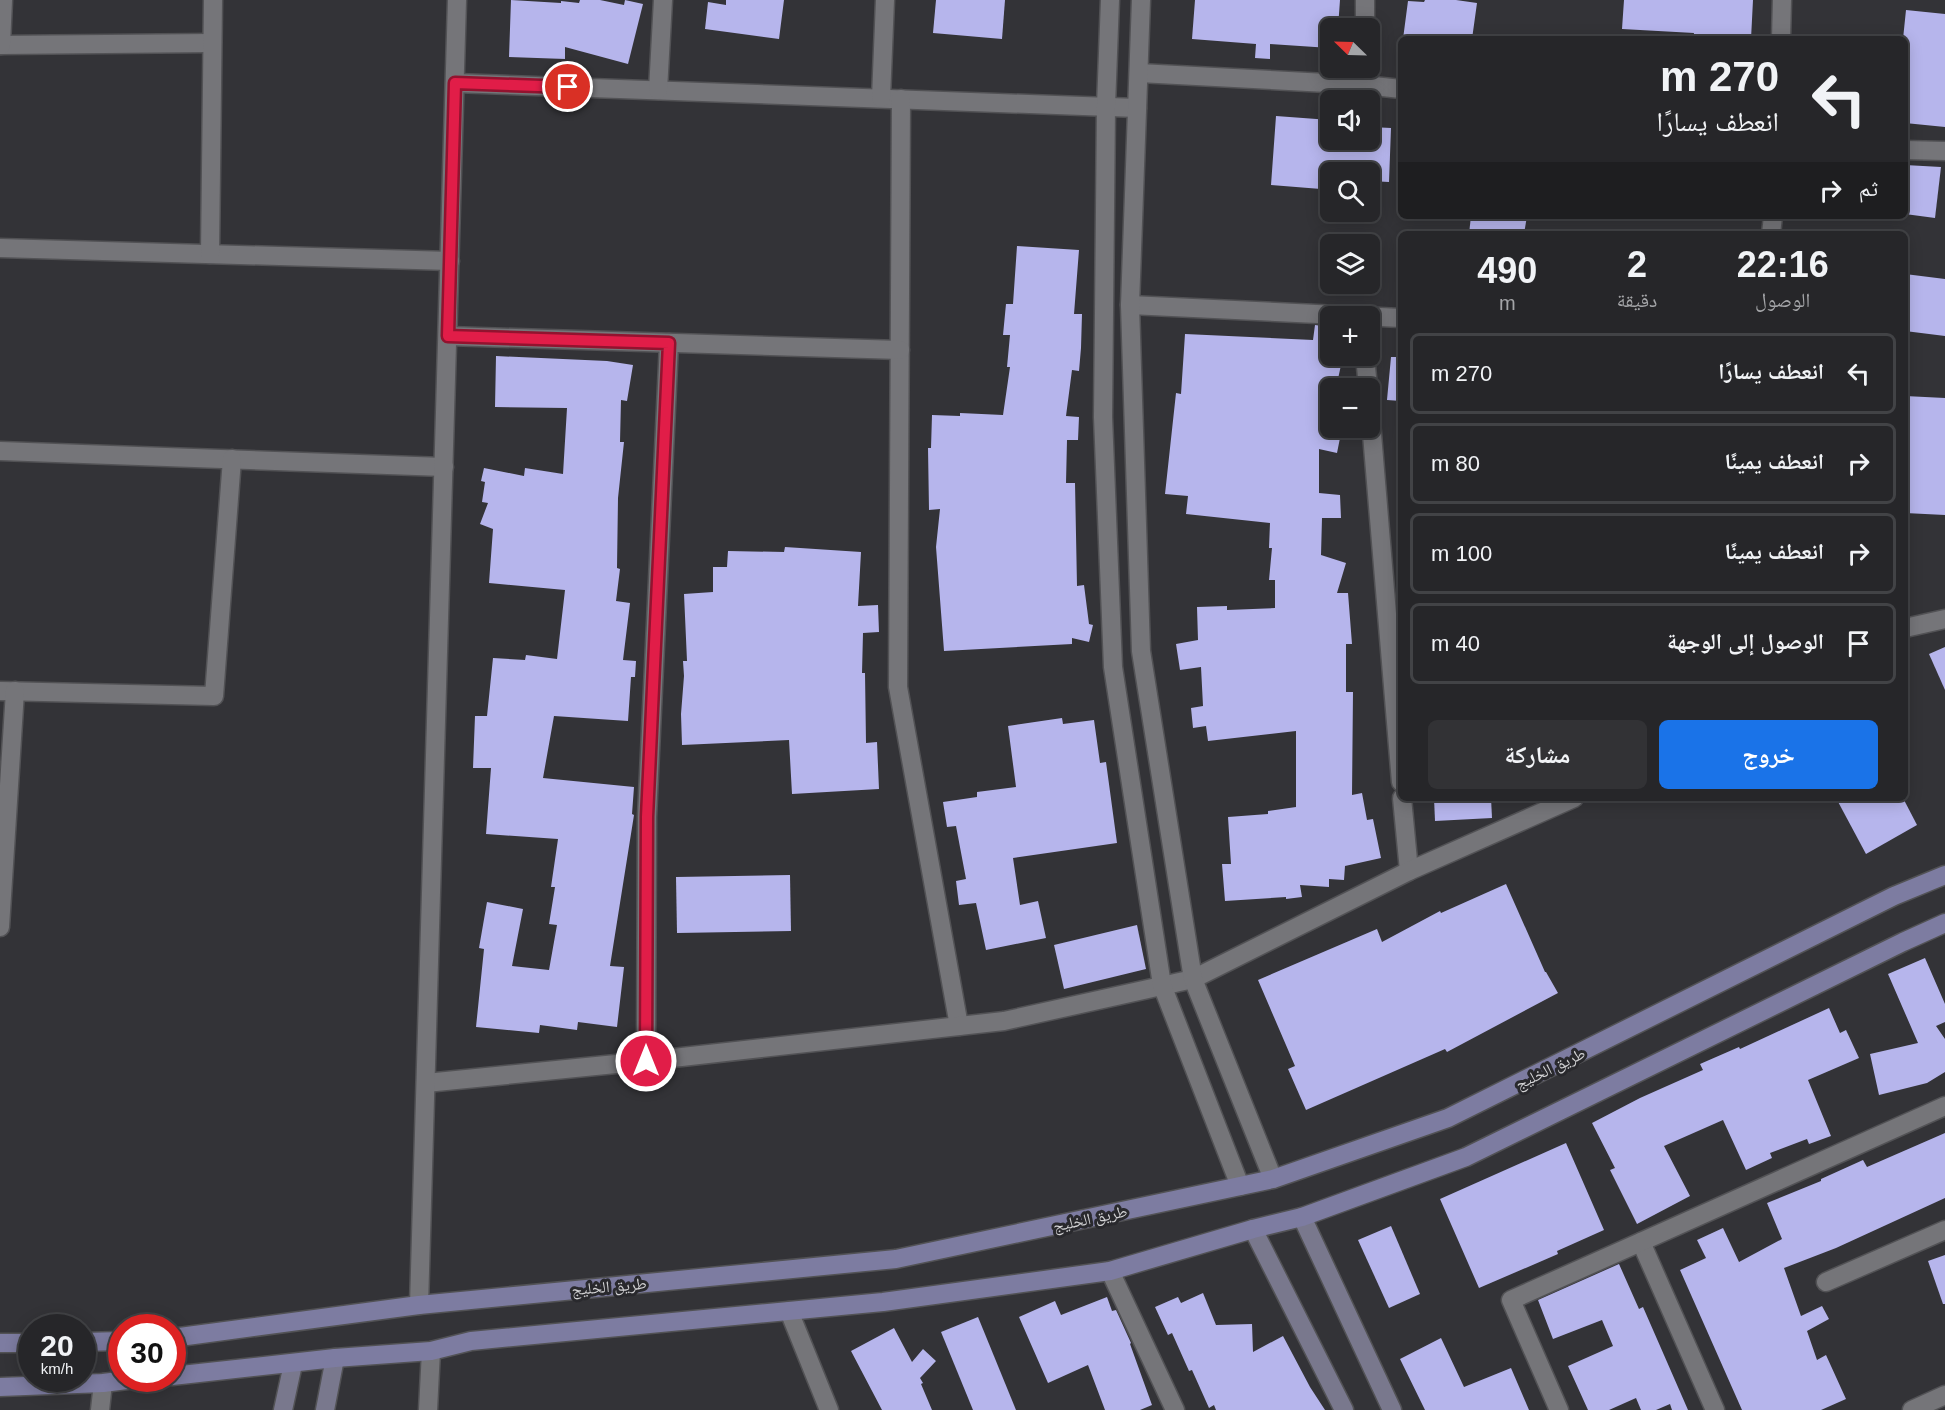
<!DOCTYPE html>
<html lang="ar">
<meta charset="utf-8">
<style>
:root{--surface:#262629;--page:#323235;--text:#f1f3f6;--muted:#a4a5a8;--line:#424346;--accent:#1a73e8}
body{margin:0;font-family:Arial,"Noto Naskh Arabic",sans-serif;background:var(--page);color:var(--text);direction:rtl;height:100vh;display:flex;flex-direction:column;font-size:22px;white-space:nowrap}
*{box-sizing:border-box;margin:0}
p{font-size:20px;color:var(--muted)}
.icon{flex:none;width:33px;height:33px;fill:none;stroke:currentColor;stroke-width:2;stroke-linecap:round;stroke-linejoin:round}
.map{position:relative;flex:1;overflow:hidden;direction:ltr}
.details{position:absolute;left:1398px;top:231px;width:510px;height:570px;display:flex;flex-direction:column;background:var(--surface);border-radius:9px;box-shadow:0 3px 15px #0003,0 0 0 2px var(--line);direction:rtl}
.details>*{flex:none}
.hud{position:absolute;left:1398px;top:36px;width:510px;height:183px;border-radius:9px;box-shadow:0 3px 15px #0003,0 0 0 2px var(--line);direction:rtl;background:#262629;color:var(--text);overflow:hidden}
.needle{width:39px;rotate:293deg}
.tools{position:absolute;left:1320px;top:18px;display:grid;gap:12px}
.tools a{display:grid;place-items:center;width:60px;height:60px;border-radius:9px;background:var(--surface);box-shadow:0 3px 15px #0003,0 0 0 2px var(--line);font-size:30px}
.speed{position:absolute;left:18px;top:1314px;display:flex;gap:12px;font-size:30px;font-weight:700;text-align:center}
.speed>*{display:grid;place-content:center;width:78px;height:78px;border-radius:50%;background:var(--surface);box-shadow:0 3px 15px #0003,0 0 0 2px var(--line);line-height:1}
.speed small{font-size:15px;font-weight:400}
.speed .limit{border:9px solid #d22;background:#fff;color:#111}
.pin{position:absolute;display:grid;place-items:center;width:51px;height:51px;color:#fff;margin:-26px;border:3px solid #fff;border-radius:50%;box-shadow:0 2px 6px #0007}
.me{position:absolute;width:66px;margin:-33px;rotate:0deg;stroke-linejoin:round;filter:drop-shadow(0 0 4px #0008)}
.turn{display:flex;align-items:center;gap:21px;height:126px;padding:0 30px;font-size:27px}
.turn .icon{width:78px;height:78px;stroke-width:2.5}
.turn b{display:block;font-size:42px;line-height:51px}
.then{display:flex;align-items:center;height:57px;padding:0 30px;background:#0003;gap:12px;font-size:22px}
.eta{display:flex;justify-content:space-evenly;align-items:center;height:102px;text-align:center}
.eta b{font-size:36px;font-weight:700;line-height:42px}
.action{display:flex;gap:12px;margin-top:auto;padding:12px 30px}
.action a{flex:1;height:69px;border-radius:9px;background:var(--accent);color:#fff;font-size:24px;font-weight:700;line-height:69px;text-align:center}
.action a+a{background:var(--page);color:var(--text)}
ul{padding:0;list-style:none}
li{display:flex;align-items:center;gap:18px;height:81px;margin:0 12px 9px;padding:0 18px;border:3px solid var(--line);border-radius:9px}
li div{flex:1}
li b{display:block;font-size:22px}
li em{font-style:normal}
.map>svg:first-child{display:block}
.building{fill:#b6b5ec}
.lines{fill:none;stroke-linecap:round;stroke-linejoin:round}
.minor-casing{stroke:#525255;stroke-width:21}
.tertiary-casing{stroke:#525255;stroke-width:21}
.secondary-casing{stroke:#525255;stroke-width:21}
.primary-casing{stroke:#525255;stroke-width:21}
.minor{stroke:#757579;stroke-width:18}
.tertiary{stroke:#757579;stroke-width:18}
.secondary{stroke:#79788d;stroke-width:18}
.primary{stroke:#7d7ca1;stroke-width:18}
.route-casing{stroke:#92132f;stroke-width:15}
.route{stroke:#e11d48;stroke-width:10}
.labels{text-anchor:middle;stroke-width:6;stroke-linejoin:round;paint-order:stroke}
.street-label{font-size:16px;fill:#d2d2d4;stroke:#29292d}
</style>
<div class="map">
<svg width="1945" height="1410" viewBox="0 0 1945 1410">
<rect width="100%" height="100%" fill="#333337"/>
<g class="building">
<polygon points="511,0 561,3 561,1 579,3 580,0 600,0 624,5 625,0 643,4 628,64 565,47 565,59 509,57"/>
<polygon points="726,0 784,0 779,39 705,29 708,2 726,5"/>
<polygon points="936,0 1005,0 1002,39 933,33"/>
<polygon points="1195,0 1340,0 1338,28 1330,28 1330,48 1270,44 1270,59 1255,58 1256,44 1192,39"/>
<polygon points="1425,0 1456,0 1477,3 1472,39 1403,39 1408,1 1424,2"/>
<polygon points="1624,0 1753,0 1751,39 1693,39 1694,33 1622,29"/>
<polygon points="1906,10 1945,14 1945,127 1905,123 1905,39 1903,39"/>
<polygon points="1276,116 1330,120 1330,140 1370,140 1371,127 1391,128 1389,182 1370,181 1370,172 1322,172 1321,189 1271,185"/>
<polygon points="1905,165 1941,167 1935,218 1905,214"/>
<polygon points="1471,216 1527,216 1524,234 1469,234"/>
<polygon points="1017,246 1079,250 1074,314 1082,314 1081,348 1079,371 1072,370 1066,416 1079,417 1078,440 1067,440 1066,483 1075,483 1077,586 1084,585 1089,624 1093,625 1089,642 1072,638 1072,644 944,651 936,547 940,509 929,510 928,448 931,448 932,415 960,416 960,413 1003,415 1010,367 1007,367 1010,335 1003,335 1006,304 1013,304"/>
<polygon points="1905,274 1945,279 1945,336 1905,331"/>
<polygon points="1315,325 1330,327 1330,356 1343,356 1336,388 1330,388 1330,431 1341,433 1337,453 1319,449 1319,493 1340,495 1341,518 1322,518 1321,555 1346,563 1337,593 1348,593 1352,644 1346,644 1346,692 1353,692 1352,795 1362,793 1367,820 1373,819 1381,858 1345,866 1344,880 1329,879 1329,887 1300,885 1302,897 1286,899 1286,897 1225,901 1222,864 1231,864 1228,817 1268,814 1268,811 1296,807 1296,731 1208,741 1206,726 1193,728 1191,708 1203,706 1201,667 1180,670 1176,644 1198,640 1197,607 1227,606 1227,610 1275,608 1275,580 1269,580 1272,548 1269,548 1270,523 1186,514 1188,496 1165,494 1176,393 1181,394 1185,334 1313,340"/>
<polygon points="496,356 607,361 633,365 627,401 621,400 620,442 624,442 618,498 617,568 620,569 616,601 630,603 623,660 636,661 635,677 631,677 628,721 554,716 543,778 634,787 632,814 634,815 610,966 624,967 617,1027 578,1022 577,1030 540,1025 539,1033 476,1027 484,949 479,948 487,902 523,909 512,966 549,970 557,925 549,924 555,887 551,887 558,839 486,834 491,768 473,768 475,716 487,716 493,658 525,660 526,655 557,659 565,590 489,583 493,529 480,524 488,503 482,502 485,482 481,481 484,468 524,476 525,468 563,474 567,408 495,407"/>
<polygon points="1391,357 1401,357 1401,401 1387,400"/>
<polygon points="1905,396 1945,398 1945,515 1905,513"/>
<polygon points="785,547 861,552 858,606 878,605 879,632 863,633 862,673 865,673 866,743 877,742 879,789 792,794 789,740 682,745 681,714 684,676 683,661 687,661 684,594 713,592 713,567 727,567 728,551 784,552"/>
<polygon points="1945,647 1945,690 1929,654"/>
<polygon points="1062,718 1063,724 1094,720 1100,763 1106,762 1117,843 1013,858 1020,905 1038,901 1046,938 986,950 976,903 959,905 956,881 966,879 956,826 947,827 943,802 977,797 977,792 1016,787 1008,726"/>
<polygon points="1434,798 1491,798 1492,818 1435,821"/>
<polygon points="1836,798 1903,798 1917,825 1866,854"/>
<polygon points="790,875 791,931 677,933 676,877"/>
<polygon points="1506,884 1545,972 1546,972 1558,993 1447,1052 1445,1049 1306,1110 1288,1069 1295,1066 1258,980 1377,929 1382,942 1440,911 1441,913"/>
<polygon points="1137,925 1146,969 1064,989 1054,945"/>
<polygon points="1925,958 1945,1004 1945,1022 1936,1026 1945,1039 1945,1072 1927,1083 1879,1095 1870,1054 1918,1043 1888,974"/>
<polygon points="1829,1008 1840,1033 1846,1030 1859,1058 1808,1080 1831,1136 1809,1144 1807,1139 1770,1153 1772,1158 1746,1170 1723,1120 1664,1146 1690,1196 1637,1224 1610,1170 1615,1168 1592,1123 1640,1098 1703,1070 1700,1064 1739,1047 1740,1049"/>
<polygon points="1945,1133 1945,1198 1836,1248 1784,1268 1801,1316 1822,1306 1829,1319 1807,1331 1817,1360 1826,1355 1846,1399 1821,1410 1742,1410 1680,1270 1706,1258 1697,1240 1723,1228 1739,1262 1782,1239 1767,1203 1821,1181 1821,1179 1863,1160 1867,1167"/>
<polygon points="1566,1143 1604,1230 1557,1251 1558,1254 1479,1288 1440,1199"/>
<polygon points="1391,1226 1420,1294 1389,1308 1358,1240"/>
<polygon points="1945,1255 1945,1304 1943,1304 1928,1261"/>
<polygon points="1619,1264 1639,1309 1643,1307 1688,1410 1672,1410 1670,1404 1656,1410 1641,1410 1636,1398 1609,1410 1588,1410 1568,1366 1613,1346 1602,1320 1553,1339 1538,1300"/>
<polygon points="1203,1293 1216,1325 1252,1324 1253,1352 1283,1336 1310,1387 1325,1410 1216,1410 1214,1405 1209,1408 1192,1370 1189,1371 1172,1333 1168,1335 1155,1307 1178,1297 1181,1303"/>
<polygon points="1107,1297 1112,1311 1116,1310 1131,1343 1130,1344 1152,1405 1140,1410 1105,1410 1088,1365 1048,1383 1019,1317 1055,1301 1061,1315"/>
<polygon points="978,1317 1016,1410 973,1410 941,1332"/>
<polygon points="894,1328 912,1362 923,1349 936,1361 920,1378 923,1383 921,1384 932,1410 882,1410 851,1351"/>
<polygon points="1441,1338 1464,1387 1511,1368 1529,1410 1425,1410 1400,1359"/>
</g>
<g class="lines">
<g class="minor-casing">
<g id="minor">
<polyline points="1365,28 1365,0"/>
<polyline points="1781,39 1782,0"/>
<polyline points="0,45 212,43"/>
<polyline points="1,45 3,0"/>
<polyline points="1139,73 1364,85 1401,89"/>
<polyline points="455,83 1137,108"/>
<polyline points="658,90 663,0"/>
<polyline points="881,98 885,0"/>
<polyline points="901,99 898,687 959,1026"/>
<polyline points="1905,150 1945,151"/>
<polyline points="1771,234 1773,216"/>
<polyline points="0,248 450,261"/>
<polyline points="210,254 213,0"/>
<polyline points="1130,305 1401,318"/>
<polyline points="448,336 900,350"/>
<polyline points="1365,356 1368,388"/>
<polyline points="1370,410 1401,782"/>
<polyline points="0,451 444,467"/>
<polyline points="1905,628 1945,619"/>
<polyline points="0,691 214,696 232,459"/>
<polyline points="1402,798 1409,871"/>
<polyline points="0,927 15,691"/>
<polyline points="646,1061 647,817 669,343"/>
<polyline points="426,1083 646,1061 1004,1021 1193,979 1409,871 1574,798"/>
<polyline points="1641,1242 1715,1410"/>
<polyline points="1110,1271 1175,1410"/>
<polyline points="1826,1282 1945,1230"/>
<polyline points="789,1311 829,1410"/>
<polyline points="100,1410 103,1383"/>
<polyline points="428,1410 431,1351"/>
<polyline points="1559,1410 1511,1300 1945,1106"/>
<polyline points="1912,1410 1945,1395"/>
</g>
</g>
<g class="tertiary-casing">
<g id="tertiary">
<polyline points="1110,0 1106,106 1103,417 1113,667 1162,985 1240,1186"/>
<polyline points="1141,0 1130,305 1141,651 1193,979 1273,1179"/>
<polyline points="419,1305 457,0"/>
</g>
</g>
<g class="secondary-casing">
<g id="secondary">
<polyline points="1302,1217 1392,1410"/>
<polyline points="1253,1229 1344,1410"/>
<polyline points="283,1410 293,1364"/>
<polyline points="325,1410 335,1358"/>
</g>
</g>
<g class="primary-casing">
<g id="primary">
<polyline points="172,1338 419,1305 896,1259 1273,1179 1448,1118 1894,896 1945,875"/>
<polyline points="82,1342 122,1341"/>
<polyline points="0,1343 32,1343"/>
<polyline points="172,1376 335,1358 431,1351 471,1341 883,1302 1110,1271 1253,1229 1302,1217 1466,1157 1903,942 1945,923"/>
<polyline points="0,1387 103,1383 143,1378"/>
</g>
</g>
<use href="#minor" class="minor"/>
<use href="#tertiary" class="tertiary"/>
<use href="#secondary" class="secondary"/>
<use href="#primary" class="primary"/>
</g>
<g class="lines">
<g class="route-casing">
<polyline id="route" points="568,87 455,83 448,336 669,343 647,817 646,1061"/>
</g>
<use href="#route" class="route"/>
</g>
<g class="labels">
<g class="street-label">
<text transform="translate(1550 1068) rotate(-26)" y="6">طريق الخليج</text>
<text transform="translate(1090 1218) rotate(-12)" y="6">طريق الخليج</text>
<text transform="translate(609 1286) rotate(-5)" y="6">طريق الخليج</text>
</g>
</g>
</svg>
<div class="tools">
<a><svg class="needle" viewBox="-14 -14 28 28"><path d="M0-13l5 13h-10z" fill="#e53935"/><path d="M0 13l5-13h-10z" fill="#a4a5a8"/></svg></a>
<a><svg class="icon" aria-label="sound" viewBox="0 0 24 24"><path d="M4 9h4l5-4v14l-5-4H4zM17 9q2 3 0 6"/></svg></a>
<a><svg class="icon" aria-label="search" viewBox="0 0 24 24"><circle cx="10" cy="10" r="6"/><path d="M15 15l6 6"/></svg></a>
<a><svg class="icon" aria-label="layers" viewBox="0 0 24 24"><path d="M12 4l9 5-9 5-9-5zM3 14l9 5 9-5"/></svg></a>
<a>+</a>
<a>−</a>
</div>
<div class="speed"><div>20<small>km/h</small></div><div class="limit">30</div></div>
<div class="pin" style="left:568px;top:87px;background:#d93025"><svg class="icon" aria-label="arrive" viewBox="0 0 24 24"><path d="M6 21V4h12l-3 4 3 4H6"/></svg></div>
<svg class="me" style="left:646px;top:1061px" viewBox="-20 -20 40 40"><circle r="17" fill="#e11d48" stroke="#fff" stroke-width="3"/><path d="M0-11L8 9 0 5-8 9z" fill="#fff"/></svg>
<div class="hud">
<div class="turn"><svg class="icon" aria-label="left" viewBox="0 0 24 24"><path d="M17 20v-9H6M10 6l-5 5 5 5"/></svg><div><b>270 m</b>انعطف يسارًا</div></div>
<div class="then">ثم<svg class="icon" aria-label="right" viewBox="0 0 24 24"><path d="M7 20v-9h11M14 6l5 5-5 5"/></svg></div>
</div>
<section class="details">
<div class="eta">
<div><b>22:16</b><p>الوصول</p></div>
<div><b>2</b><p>دقيقة</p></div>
<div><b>490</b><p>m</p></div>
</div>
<ul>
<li><svg class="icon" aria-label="left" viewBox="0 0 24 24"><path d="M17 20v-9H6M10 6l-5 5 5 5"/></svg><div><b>انعطف يسارًا</b></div><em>270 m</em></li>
<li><svg class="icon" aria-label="right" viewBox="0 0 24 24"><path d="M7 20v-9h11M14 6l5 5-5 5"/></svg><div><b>انعطف يمينًا</b></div><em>80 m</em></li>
<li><svg class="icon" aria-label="right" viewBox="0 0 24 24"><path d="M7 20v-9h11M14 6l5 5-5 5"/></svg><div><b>انعطف يمينًا</b></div><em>100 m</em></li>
<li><svg class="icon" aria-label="arrive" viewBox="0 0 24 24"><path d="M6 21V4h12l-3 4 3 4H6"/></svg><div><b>الوصول إلى الوجهة</b></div><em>40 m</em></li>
</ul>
<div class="action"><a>خروج</a><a>مشاركة</a></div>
</section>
</div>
